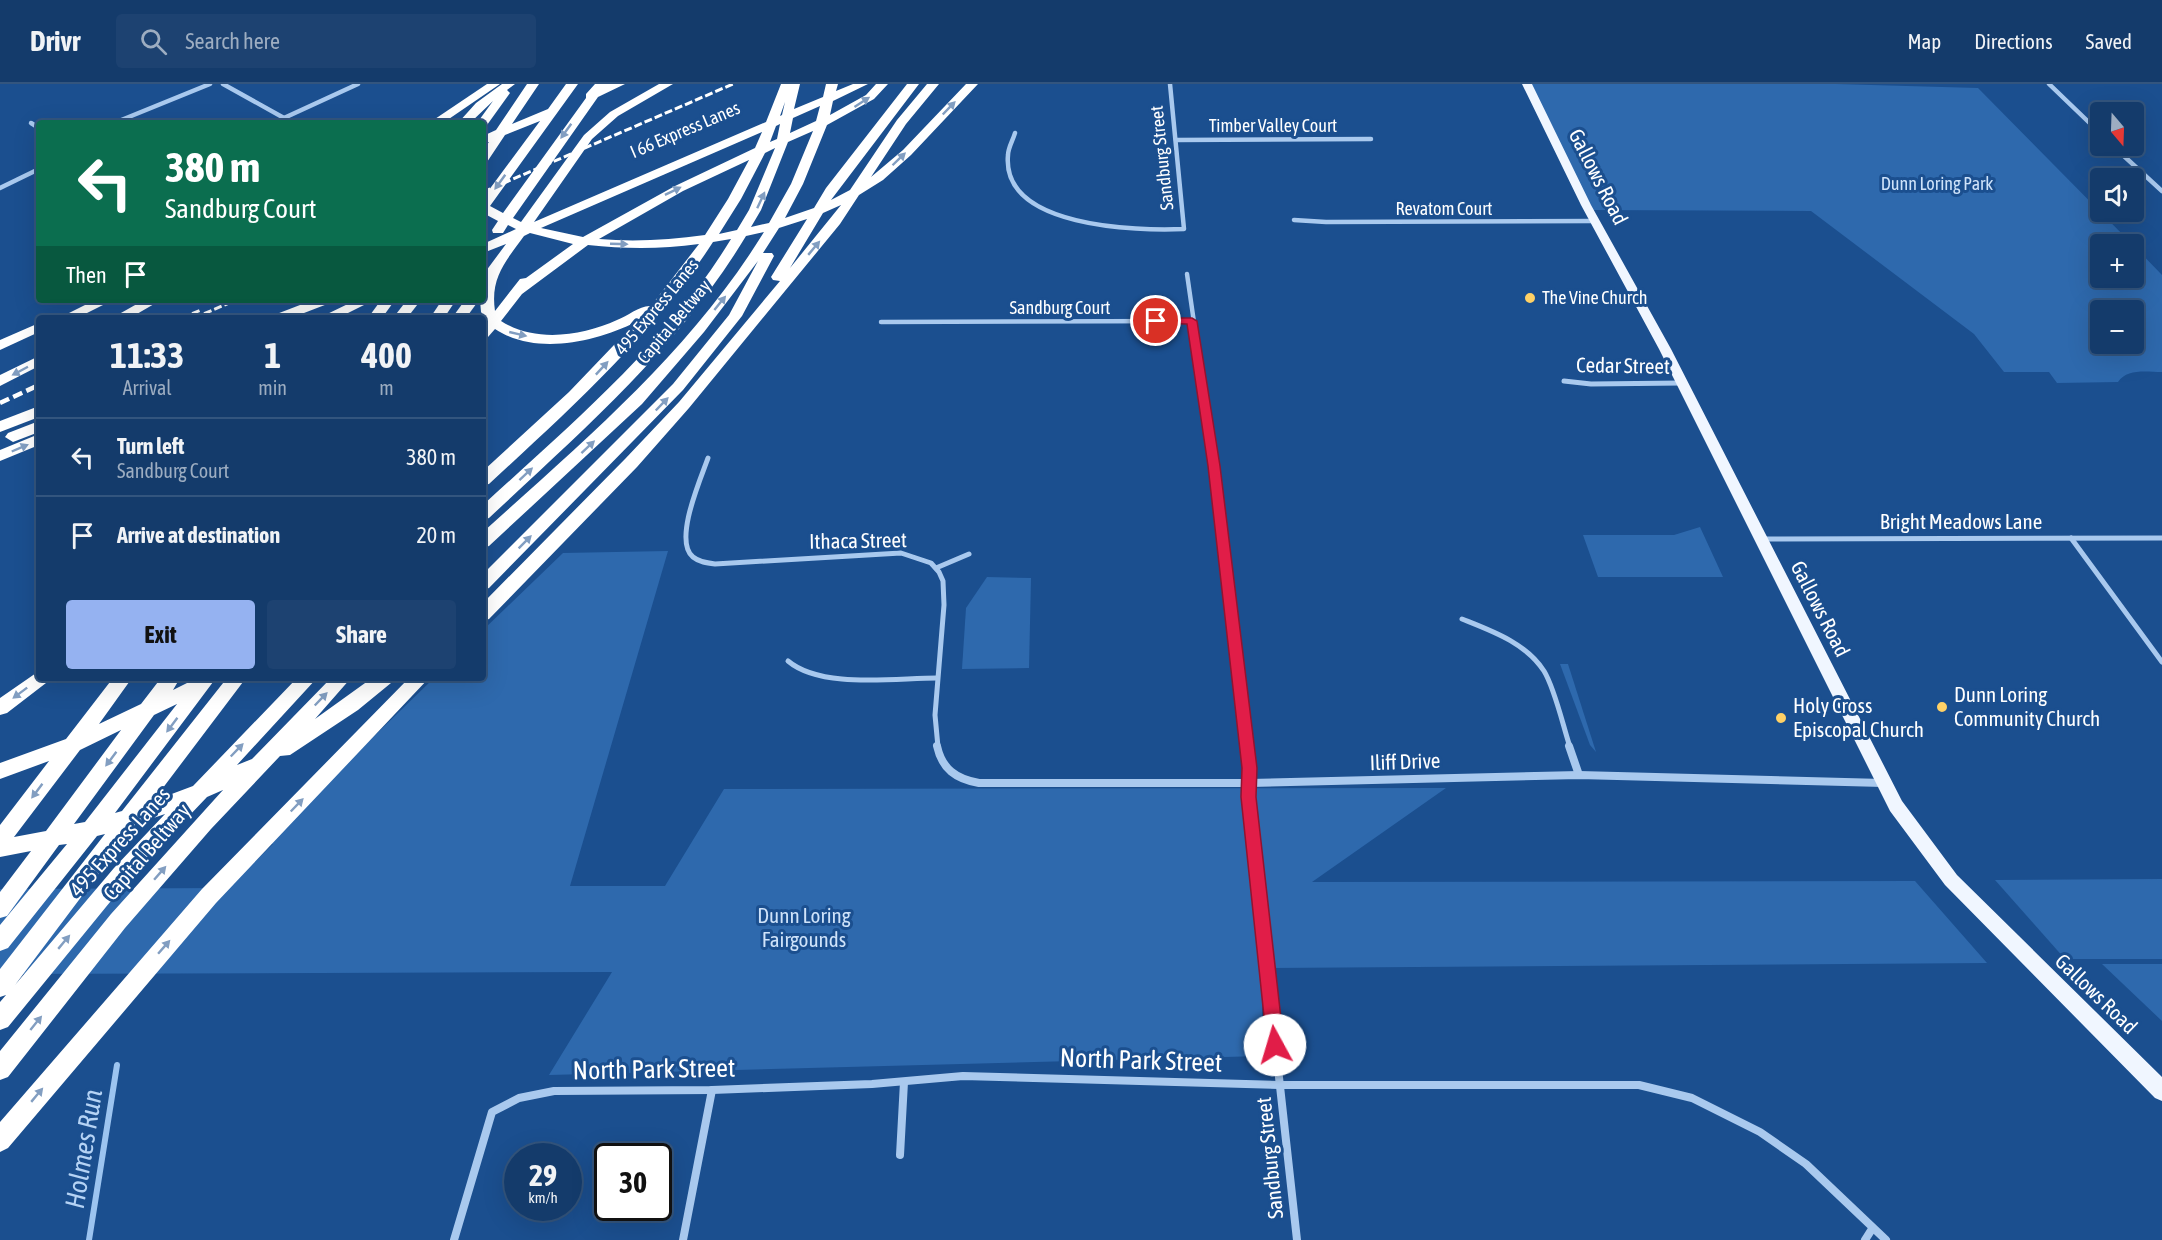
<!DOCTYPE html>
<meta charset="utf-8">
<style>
:root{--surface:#143b6b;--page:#1d4271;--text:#f1f3f6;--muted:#9dadc1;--line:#33557e;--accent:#95b2f1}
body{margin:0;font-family:"Asap Condensed",sans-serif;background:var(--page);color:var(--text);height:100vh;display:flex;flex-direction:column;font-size:22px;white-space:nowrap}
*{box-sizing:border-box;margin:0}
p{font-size:20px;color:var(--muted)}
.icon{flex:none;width:33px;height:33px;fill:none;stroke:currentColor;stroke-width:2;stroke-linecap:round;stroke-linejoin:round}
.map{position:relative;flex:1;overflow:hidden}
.drawer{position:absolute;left:36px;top:231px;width:450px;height:366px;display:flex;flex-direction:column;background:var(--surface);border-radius:6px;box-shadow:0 6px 24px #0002,0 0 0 2px var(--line)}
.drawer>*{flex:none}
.banner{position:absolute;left:36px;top:36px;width:450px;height:183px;border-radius:6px;box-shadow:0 6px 24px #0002,0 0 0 2px var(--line);background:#0b6e4f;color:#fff;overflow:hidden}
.needle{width:39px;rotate:161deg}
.controls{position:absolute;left:2090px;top:18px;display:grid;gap:12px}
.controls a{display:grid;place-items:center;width:54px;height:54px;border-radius:6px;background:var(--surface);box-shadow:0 6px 24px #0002,0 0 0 2px var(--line);font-size:30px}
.speed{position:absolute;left:504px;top:1059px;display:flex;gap:12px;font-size:30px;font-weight:700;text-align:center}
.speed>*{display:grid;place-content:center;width:78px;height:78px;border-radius:50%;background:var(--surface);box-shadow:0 6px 24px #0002,0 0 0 2px var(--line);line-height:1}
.speed small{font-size:15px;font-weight:400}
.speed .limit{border:3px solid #111;border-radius:9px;background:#fff;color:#111}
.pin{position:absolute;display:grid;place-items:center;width:51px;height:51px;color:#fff;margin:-26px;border:3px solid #fff;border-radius:50%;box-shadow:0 2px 6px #0007}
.me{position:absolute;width:66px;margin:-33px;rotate:354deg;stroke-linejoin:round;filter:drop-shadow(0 0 4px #0008)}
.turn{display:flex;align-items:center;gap:21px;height:126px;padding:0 30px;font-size:27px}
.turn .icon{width:78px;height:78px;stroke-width:2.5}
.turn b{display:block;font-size:42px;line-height:51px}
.then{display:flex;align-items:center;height:57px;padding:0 30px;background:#0003;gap:12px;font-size:22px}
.eta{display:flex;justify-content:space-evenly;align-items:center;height:102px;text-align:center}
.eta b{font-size:36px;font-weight:700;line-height:42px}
.cta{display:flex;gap:12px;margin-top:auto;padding:12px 30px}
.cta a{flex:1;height:69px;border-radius:6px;background:var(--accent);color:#111;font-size:24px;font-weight:700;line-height:69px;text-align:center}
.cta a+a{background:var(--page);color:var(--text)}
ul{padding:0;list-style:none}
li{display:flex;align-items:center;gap:18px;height:78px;padding:0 30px;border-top:2px solid var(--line)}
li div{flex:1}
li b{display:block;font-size:22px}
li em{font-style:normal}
header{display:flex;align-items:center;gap:36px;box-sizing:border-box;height:84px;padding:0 30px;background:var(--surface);border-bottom:2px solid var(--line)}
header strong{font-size:28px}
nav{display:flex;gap:33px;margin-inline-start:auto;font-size:21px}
.search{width:420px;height:54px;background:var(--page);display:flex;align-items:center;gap:15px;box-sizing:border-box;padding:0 21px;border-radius:6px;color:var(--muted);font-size:22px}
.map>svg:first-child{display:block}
.green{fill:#2e69ad;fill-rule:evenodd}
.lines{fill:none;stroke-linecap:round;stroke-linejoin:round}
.stream{stroke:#9cc4f0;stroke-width:6}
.street-far2{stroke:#a9c9ee;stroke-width:4.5}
.street-far1{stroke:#a9c9ee;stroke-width:5}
.street{stroke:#a9c9ee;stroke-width:8}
.primary{fill:#f0f6ff;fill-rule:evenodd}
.highway{fill:#fff;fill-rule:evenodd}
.rail-far1{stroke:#fff;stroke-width:3;stroke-dasharray:8 3;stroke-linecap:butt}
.rail{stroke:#fff;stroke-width:4.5;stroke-dasharray:10 4.5;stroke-linecap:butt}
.oneway{fill:#829ec1}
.route{fill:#e11d48;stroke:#92132f;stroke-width:1.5}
.poi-dot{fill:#ffd166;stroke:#1b4f8f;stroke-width:2}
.labels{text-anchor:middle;stroke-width:6;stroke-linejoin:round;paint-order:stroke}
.far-street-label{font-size:18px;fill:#fff;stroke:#1b4f8f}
.far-park-label{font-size:18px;fill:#cfe3fa;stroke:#1b4f8f}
.far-poi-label{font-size:18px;fill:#fff;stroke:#1b4f8f;text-anchor:start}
.street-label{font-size:21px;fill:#fff;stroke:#1b4f8f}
.poi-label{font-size:21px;fill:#fff;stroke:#1b4f8f;text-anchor:start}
.park-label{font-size:21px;fill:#cfe3fa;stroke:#1b4f8f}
.near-street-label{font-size:26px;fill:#fff;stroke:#1b4f8f}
.near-water-label{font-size:27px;font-style:italic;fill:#b5d3f5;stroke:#1b4f8f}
</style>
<header>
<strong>Drivr</strong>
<div class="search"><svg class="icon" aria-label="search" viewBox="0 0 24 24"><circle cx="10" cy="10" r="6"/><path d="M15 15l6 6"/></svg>Search here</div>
<nav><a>Map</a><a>Directions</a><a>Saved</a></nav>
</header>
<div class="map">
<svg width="2162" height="1156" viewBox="0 0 2162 1156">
<rect width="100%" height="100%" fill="#1b4f8f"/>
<g class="green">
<path d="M1527 0H1836L1978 4 2132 160H2100V194H2133V161L2162 191V288C2147 288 2127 284 2118 298L2057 299 2049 288H2004L1974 250 1811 127 1589 126ZM2100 226H2133V260H2100Z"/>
<polygon points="1700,443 1723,493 1598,493 1583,451 1674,451"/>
<polygon points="668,467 570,802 665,802 724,705 1446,704 1312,798 1915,797 1987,879 1262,884 1262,972 549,991 612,888 0,890 0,805 228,804 273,760 263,760 434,594 483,594 483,546 563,469"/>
<polygon points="987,493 1031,494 1029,584 962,585 966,524"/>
<polygon points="1560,580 1568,580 1596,668 1590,661"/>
<polygon points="2162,795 2162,875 2065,875 1995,796"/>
<polygon points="2102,880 2162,880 2162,937"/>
</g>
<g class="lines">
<polyline class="stream" points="89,1156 117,981"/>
<g class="street-far2">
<polyline points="223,0 293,39"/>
<polyline points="2049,0 2100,49"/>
<polyline points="284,34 358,0"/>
<polyline points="31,39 39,44"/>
<polyline points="114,39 210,0"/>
<path d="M1015 49C1013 56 1008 64 1008 71 1001 144 1137 147 1184 145L1170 0"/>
<polyline points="1176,56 1371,55"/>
<polyline points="2113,62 2162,107"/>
<polyline points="0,104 39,85"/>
<polyline points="1294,136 1326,138 1594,137"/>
<polyline points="1187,190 1201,287"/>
<polyline points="881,238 1192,237"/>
</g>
<g class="street-far1">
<polyline points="1200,286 1248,663"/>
<polyline points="1564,297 1591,300 1682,299"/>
<path d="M708 374C701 394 673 457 693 473 699 478 707 479 715 480L901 469 931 479 939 488 943 497 944 521 935 631 938 663"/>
<polyline points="2071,454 2162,578"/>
<polyline points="1761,455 2162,454"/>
<polyline points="936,484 969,470"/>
<path d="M1462 535C1492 547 1526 559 1544 587 1555 605 1563 642 1570 663"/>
<path d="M788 577C821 605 894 594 937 594"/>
</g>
<g class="street">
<path d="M937 662C942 685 956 695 979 699H1250L1579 691 1883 699"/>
<polyline points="1247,662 1250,684 1248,713 1297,1156"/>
<polyline points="1569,662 1579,691"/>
<polyline points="900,1071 904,998"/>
<polyline points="454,1156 492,1028 519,1014 554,1007 712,1006 872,1000 963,992 1279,1001 1639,1001 1692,1014 1760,1048 1806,1080 1886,1156"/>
<polyline points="683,1156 712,1006"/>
<polyline points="1865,1156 1872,1145"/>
</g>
<polygon class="primary" points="1522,0 1532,0 1591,121 1671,265 1902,717 1957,791 2162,993 2162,1017 2155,1014 1945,801 1890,727 1659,265 1581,121"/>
<g class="highway">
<polygon points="487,0 500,0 443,39 429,39"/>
<polygon points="502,0 515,0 507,6 510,9 487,41 483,42 483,39 477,39 493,17 470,39 458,39 476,19"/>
<path d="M527 0H539L512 40 548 25 566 0H578L490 122 503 129 586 14V10L595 0H625L598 13 513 134 521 138 584 51 610 28 659 0H673L618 32 592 55 534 138 766 38 781 0H800L794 25 823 13 826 0H838L836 7 853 0H868L833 17 830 31 866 11 876 0H888L874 15 827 41 803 100 785 134 814 124 826 104 907 0H919L831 116 850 106 897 36 927 0H939L906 40 871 93 903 66 966 0H978L911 71 883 96 859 111 840 140 689 324 637 383 489 535 483 537V519L625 375 679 318 780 197 773 196 771 193 807 135 779 144 763 169H772L774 172 742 232 683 306 489 504 483 506V490L673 300 729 231 758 177 704 248 642 320 489 462 483 464V448C586 355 690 268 764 148L746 152C680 262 582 347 489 434L483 436V421C572 339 668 259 731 155L713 158C654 250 569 326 489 400L483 401V387L569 308 636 238C595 258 536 272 495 245L488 253 483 254V241L487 236 481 228 480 216H483V191L506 160 483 169V160L516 145 508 141 503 149H493L492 146 498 137 483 129V114L540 37 505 51 487 78 483 79V66L489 58 483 60V52L496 46ZM785 18 782 31 780 32ZM820 22 816 37 790 49 793 34ZM780 40 777 55 770 58 776 42ZM813 47 791 100 769 139 751 143 761 126 788 58ZM762 48 755 64 675 102 583 153 541 144ZM775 64 749 126 737 146 719 150 741 115 765 69ZM749 76 728 115 705 151C669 156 634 158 599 155L683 107ZM841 121 790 184 823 129ZM530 149 573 160 526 194 520 195 495 227C490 193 506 177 524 152ZM699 160 651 222C640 221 628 232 617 236 582 252 535 259 501 237L522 210 588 161C626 165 662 165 699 160Z"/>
<polygon points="95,216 113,216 77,234 59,234"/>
<polygon points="144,216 161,216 130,234 112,234"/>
<polygon points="313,216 332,216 330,219 291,234 272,234 274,231"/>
<polygon points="356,216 374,216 338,234 319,234"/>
<polygon points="381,216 395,216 382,234 368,234"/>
<polygon points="407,216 421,216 407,234 393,234"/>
<polygon points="442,216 456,216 444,234 430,234"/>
<polygon points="465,216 479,216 466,234 452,234"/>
<polygon points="39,239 39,248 0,266 0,256"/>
<polygon points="39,272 39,282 0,302 0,291"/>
<polygon points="39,322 39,333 0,348 0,337"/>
<polygon points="39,337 39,348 13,358 5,353 8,349"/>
<polygon points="39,350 39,361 0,377 0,366"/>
<polygon points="39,587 39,594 49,594 46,599 7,629 0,631 0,614"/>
<path d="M113 594H132L99 640 141 620 161 594H180L173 606 197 594H216L115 729 122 727 227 594H246L153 717 193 702 297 594H317L237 681 252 675 331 594H351L315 635 372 594H394L391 599 358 626 290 671 280 672 211 745 125 844 8 993 0 996V967L111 830 223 706 207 713 128 796 8 943 0 946V918L6 911 0 913V885L105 750 97 752 8 864 0 867V841L67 760 59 761 7 832 0 834V808L31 767 0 773V741L49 677 0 695V679L66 655ZM177 620 85 738 74 740 154 631ZM121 646 46 747 14 753 80 666ZM165 730 114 784 15 901 136 740Z"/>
<polygon points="409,594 429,594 216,819 8,1064 0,1068 0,1038 202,805"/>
</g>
<g class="rail-far1">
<polyline points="483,108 733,0"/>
<polyline points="182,234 201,226"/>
<polyline points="194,234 236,216"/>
</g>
<polyline class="rail" points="0,319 39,301"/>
</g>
<defs><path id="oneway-solid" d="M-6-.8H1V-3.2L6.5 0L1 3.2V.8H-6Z" transform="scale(1.5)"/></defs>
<g class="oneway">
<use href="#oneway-solid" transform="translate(862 18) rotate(-33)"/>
<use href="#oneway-solid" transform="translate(949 24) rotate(-46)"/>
<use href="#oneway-solid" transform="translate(566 47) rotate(126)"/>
<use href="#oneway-solid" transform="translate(899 75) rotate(-44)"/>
<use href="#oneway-solid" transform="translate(500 98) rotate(126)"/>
<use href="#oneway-solid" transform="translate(673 107) rotate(-26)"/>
<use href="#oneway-solid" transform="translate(761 116) rotate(-65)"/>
<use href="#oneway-solid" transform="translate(619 160) rotate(2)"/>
<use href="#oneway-solid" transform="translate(814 164) rotate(-50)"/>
<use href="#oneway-solid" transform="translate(720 219) rotate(-51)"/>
<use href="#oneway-solid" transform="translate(518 250) rotate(13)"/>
<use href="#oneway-solid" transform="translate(602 284) rotate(-47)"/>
<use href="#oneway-solid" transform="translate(20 287) rotate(152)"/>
<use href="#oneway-solid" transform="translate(662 320) rotate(-46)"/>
<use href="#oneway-solid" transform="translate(588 363) rotate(-43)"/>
<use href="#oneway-solid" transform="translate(20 364) rotate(-23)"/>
<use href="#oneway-solid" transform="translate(526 390) rotate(-43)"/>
<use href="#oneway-solid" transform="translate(525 458) rotate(-45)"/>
<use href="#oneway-solid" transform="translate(20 609) rotate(143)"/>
<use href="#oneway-solid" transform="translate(321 615) rotate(-46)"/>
<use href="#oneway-solid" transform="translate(172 641) rotate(127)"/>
<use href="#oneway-solid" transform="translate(237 666) rotate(-46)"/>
<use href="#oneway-solid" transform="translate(111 675) rotate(127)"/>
<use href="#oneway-solid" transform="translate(37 707) rotate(127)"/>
<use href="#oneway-solid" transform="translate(297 721) rotate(-46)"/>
<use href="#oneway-solid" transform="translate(160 789) rotate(-49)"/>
<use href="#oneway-solid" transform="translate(64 858) rotate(-50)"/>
<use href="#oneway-solid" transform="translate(164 863) rotate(-49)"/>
<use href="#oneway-solid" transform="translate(36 939) rotate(-51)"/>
<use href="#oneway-solid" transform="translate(37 1011) rotate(-50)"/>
</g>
<polygon class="route" points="1156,234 1192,234 1197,237 1220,382 1257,684 1256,713 1284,961 1282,967 1275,969 1269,967 1267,961 1241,713 1242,684 1208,382 1187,240 1153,239 1151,237"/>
<g class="poi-dot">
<circle cx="1530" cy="214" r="6"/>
<circle cx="1942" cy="623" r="6"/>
<circle cx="1781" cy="634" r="6"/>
</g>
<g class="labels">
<g class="far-street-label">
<text x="1273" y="48">Timber Valley Court</text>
<text transform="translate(685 46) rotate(-23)" y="6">I 66 Express Lanes</text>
<text transform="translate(1162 74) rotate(-96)" y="6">Sandburg Street</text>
<text x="1444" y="131">Revatom Court</text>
<text transform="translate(657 223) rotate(-50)" y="6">495 Express Lanes</text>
<text x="1060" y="230">Sandburg Court</text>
<text transform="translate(674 238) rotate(-50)" y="6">Capital Beltway</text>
</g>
<g class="far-park-label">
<text x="1937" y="106">Dunn Loring Park</text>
</g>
<g class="far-poi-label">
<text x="1542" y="220">The Vine Church</text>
</g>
<g class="street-label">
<text transform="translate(1598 93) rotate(63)" y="7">Gallows Road</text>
<text transform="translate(1623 282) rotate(1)" y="7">Cedar Street</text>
<text x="1961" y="445">Bright Meadows Lane</text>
<text transform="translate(858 457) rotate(-1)" y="7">Ithaca Street</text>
<text transform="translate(1820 525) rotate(63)" y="7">Gallows Road</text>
<text transform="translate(1405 678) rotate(-2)" y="7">Iliff Drive</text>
<text transform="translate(120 758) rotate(-48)" y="7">495 Express Lanes</text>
<text transform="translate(147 768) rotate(-49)" y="7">Capital Beltway</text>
<text transform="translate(2096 910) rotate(44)" y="7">Gallows Road</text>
<text transform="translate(1270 1074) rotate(-96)" y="7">Sandburg Street</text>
</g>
<g class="poi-label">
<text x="1954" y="618">Dunn Loring<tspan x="1954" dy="24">Community Church</tspan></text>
<text x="1793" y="629">Holy Cross<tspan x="1793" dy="24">Episcopal Church</tspan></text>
</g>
<g class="park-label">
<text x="804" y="839">Dunn Loring<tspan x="804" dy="24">Fairgounds</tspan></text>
</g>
<g class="near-street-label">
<text transform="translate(1141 976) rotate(2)" y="9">North Park Street</text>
<text transform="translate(654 985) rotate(-1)" y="9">North Park Street</text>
</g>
<g class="near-water-label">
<text transform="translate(84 1065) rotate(-81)" y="9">Holmes Run</text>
</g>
</g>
</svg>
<div class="controls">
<a><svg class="needle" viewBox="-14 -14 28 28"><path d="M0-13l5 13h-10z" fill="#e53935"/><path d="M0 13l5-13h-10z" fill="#9dadc1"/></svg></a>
<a><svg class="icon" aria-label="sound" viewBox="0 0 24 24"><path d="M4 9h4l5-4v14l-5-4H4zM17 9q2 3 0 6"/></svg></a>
<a>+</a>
<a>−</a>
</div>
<div class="speed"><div>29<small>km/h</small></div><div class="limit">30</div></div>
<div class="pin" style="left:1156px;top:237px;background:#d93025"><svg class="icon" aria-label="arrive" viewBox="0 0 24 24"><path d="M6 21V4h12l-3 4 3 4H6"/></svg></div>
<svg class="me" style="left:1275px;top:961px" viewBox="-20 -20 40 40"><circle r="19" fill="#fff"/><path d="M0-13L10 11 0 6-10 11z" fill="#e11d48"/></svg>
<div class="banner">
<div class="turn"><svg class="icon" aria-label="left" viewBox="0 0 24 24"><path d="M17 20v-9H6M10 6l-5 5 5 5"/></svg><div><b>380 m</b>Sandburg Court</div></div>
<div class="then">Then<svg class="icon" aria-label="arrive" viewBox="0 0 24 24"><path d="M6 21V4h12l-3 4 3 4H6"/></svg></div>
</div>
<section class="drawer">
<div class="eta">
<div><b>11:33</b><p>Arrival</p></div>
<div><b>1</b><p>min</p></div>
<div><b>400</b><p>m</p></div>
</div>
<ul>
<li><svg class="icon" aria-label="left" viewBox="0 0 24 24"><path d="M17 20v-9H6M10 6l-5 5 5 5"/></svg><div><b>Turn left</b><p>Sandburg Court</p></div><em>380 m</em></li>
<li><svg class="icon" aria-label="arrive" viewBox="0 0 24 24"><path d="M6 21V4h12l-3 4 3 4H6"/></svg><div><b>Arrive at destination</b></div><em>20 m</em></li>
</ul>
<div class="cta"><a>Exit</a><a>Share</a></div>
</section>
</div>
